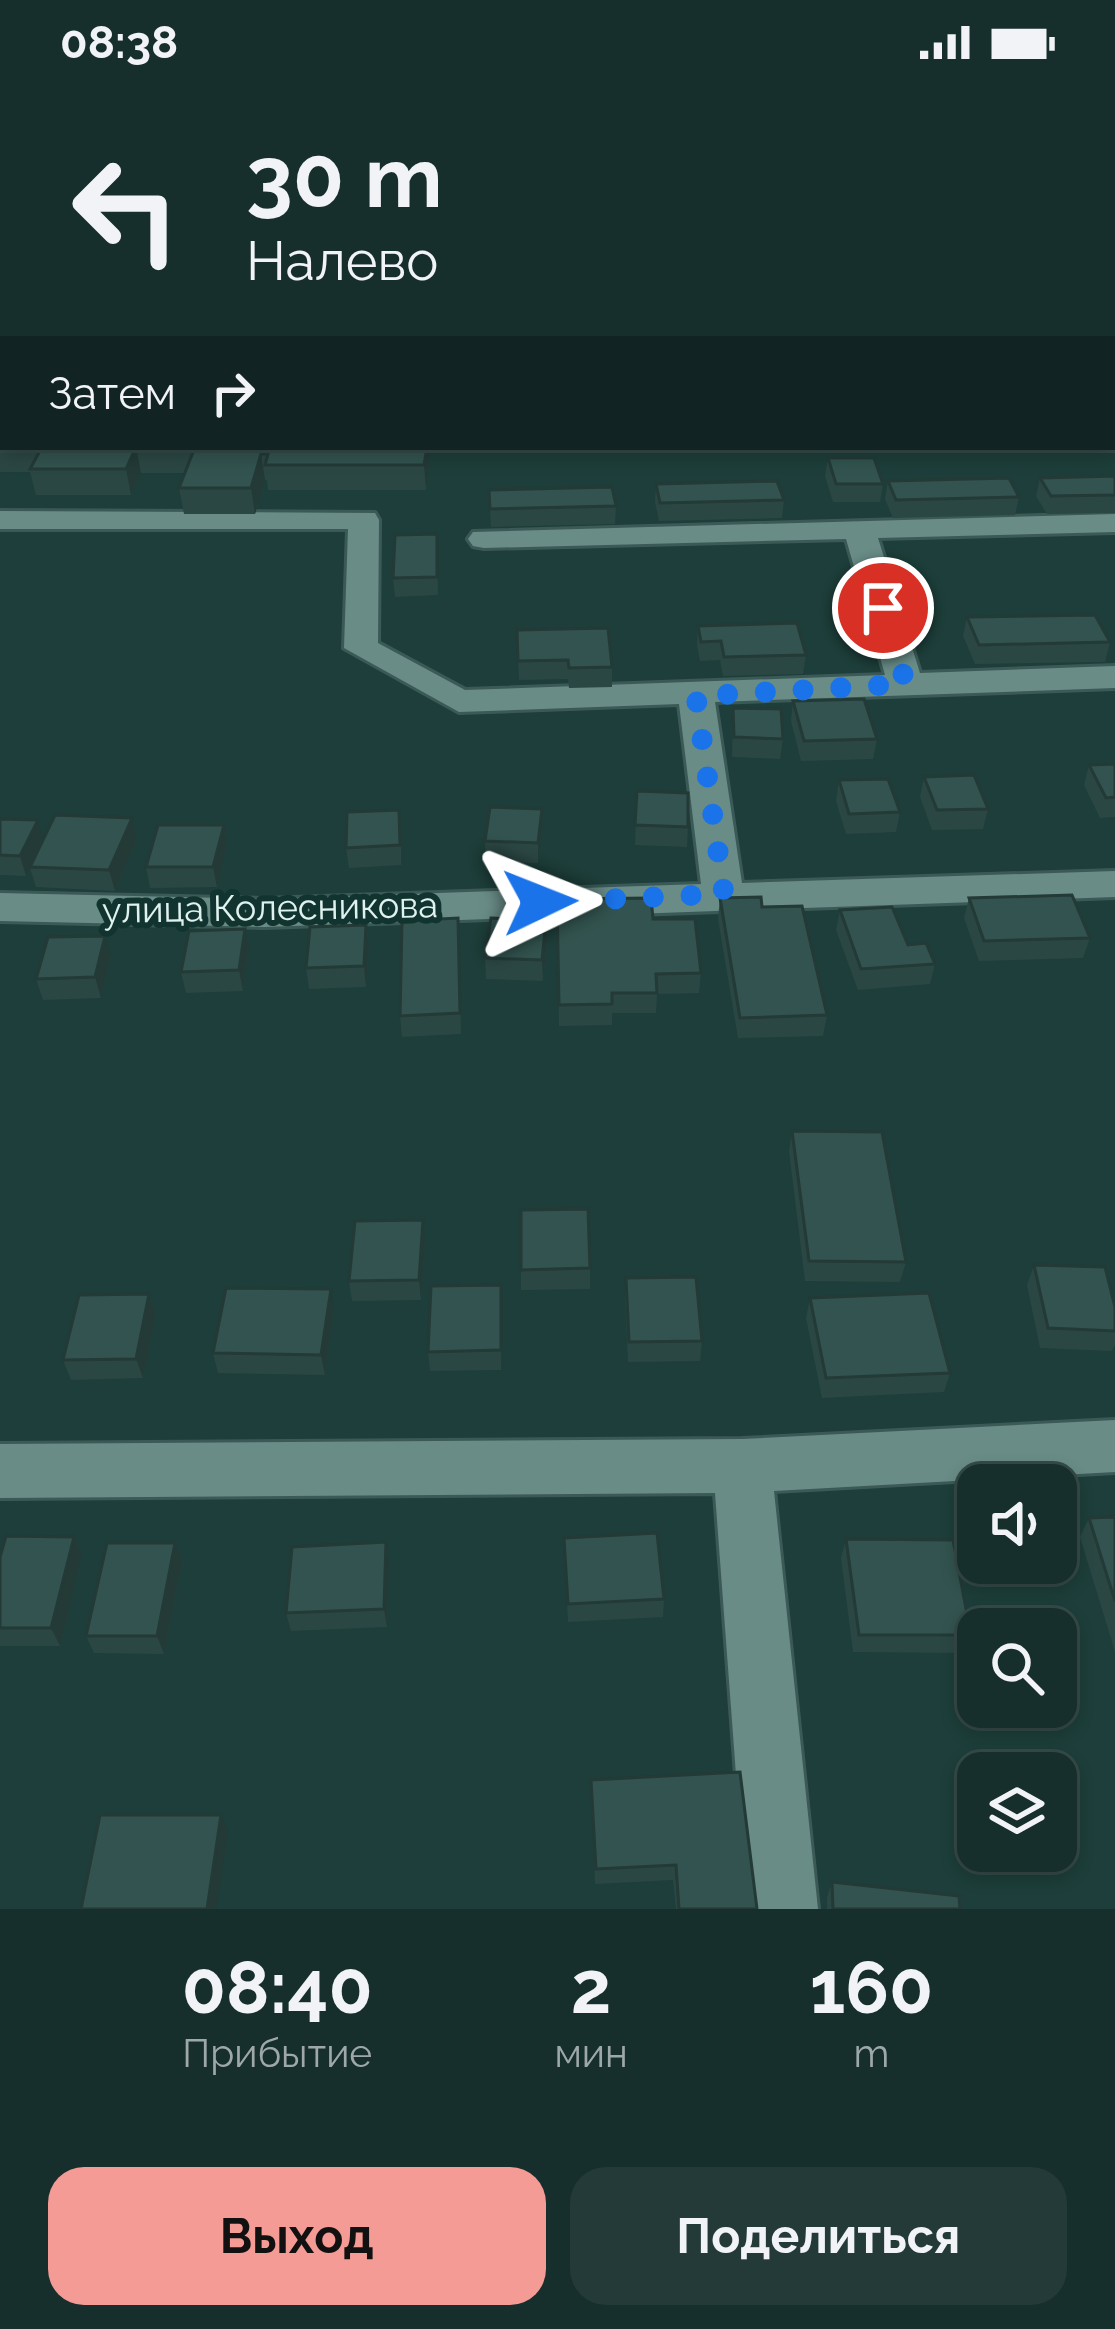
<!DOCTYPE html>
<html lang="ru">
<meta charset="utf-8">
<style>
:root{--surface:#162e2c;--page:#233a38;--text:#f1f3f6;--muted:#9ea8a9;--line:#354a48;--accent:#f59b96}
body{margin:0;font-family:Raleway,sans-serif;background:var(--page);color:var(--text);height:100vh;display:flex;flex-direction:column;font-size:45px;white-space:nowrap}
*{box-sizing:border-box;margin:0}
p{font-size:39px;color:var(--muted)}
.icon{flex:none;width:66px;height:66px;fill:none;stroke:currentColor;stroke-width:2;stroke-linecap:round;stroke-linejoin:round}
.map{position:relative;height:1825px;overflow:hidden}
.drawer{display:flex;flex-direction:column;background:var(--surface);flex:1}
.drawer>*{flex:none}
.top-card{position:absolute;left:0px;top:0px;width:1116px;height:366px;box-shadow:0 6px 18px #0003,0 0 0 3px var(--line);background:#162e2c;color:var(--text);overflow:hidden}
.buttons{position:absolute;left:957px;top:1380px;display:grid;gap:24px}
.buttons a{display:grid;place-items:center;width:120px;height:120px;border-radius:24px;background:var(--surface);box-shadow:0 6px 18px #0003,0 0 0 3px var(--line);font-size:60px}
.pin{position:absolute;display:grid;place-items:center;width:102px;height:102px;color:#fff;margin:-51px;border:6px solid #fff;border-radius:50%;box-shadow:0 3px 12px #0007}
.me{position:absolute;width:132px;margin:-66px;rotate:88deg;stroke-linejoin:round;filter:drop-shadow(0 0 9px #0008)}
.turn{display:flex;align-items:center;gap:42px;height:252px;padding:0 48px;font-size:54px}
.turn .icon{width:156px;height:156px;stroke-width:2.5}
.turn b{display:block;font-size:84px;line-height:102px}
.then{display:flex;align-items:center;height:114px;padding:0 48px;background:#0003;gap:24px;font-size:45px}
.eta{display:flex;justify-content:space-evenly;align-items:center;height:204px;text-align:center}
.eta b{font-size:72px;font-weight:700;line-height:84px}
.action{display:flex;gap:24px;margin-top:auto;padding:24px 48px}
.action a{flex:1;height:138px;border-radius:36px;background:var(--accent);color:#111;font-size:48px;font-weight:700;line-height:138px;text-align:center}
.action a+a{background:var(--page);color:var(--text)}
.status{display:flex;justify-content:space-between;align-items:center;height:84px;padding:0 60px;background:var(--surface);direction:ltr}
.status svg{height:33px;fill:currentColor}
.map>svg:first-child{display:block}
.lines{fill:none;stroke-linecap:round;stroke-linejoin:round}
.minor-casing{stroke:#3b5a57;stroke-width:6}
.primary-casing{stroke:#3b5a57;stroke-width:6}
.minor{fill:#698c87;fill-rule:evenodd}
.primary{fill:#ac6a68;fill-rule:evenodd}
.wall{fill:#2b4744}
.shaded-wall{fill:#233a37}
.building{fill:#32534f;stroke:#233a37;stroke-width:3}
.route{stroke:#1a73e8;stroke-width:21;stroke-dasharray:0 37.8}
.labels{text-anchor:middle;stroke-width:12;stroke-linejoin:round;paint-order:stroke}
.street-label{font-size:36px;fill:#dff2ef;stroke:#123430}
</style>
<div class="status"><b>08:38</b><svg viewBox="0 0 49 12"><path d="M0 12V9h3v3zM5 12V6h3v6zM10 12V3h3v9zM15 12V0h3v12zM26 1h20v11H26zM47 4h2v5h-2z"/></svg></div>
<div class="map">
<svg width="1115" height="1825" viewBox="0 0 1115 1825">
<rect width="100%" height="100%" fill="#1d3e3a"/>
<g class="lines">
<g class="minor-casing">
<g id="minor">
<polygon points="842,0 860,0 862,3 844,3"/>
<rect x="1113" y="46" width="2" height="12"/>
<rect x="1113" y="120" width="2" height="12"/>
<rect x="1113" y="296" width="2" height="16"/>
<polygon points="0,427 375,429 379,436 378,559 465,606 885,591 846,455 484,464 473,462 468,455 473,448 1115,430 1115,448 878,454 920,589 1115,582 1115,604 715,618 742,799 1115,787 1115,813 264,843 0,837 0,809 264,815 701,800 679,620 459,628 344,564 348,445 0,445"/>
<polygon points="1115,1336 1115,1388 774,1407 818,1825 746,1825 715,1409 0,1414 0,1360 742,1355"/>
</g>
</g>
<g class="primary-casing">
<g id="primary">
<rect x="1113" y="223" width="2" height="22"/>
<rect x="0" y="236" width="3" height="22"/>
</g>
</g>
<use href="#minor" class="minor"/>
<use href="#primary" class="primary"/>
</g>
<g class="wall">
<polygon points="678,0 711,0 711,3 679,3"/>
<polygon points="898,0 938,0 937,3 898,3"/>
<polygon points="1089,0 1115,0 1115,16 1113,16 1113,3 1089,3"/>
<rect x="0" y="205" width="3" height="28"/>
<polygon points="0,343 430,363 430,375 426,406 268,406 267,396 265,396 255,430 184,430 179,404 185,389 141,389 131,411 36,411 30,388 0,388"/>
<polygon points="828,374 883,400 880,418 833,418 825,392"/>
<polygon points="1115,392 1115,429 1047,430 1036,412 1040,394"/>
<polygon points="888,397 1019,413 1015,431 893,434 885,415"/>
<polygon points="656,400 784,416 782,434 659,437 655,418"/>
<polygon points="489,406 616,422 615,440 491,443"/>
<polygon points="437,450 438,511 395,513 393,494"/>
<polygon points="967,533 1110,558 1105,578 975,580 963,552"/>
<polygon points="698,542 806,571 803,590 723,592 720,576 700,577 697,561"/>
<polygon points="517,546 612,583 612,603 569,604 568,595 519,596"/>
<polygon points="793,617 877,655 873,675 801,677 791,637"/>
<polygon points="733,624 783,655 780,675 732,673"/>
<polygon points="1115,680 1115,733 1100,734 1084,701 1089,681"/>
<polygon points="924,693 988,725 983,745 932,746 920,713"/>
<polygon points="839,696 900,728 896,748 846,750 836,717"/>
<polygon points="637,707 688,743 687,763 635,761"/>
<polygon points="132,734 137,754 115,807 36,803 30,784 26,792 0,791 0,735 43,755"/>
<polygon points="224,741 227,761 217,803 150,804 146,783"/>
<polygon points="542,745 538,779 486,778 485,757"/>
<polygon points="401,746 401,781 349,784 346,764"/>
<polygon points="720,814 762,823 827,931 823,952 738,954 718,835"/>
<polygon points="969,814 1090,854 1083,874 979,877 964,834"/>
<polygon points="557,815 653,835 701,889 699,909 657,910 656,929 612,929 612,941 559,942"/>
<polygon points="840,826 908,861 935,880 930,900 858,906 836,846"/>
<polygon points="366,841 369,861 366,903 309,905 306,884"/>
<polygon points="459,855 461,950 402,953 400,932"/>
<polygon points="547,856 543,897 486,895 485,874"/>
<polygon points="249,865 243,907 186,909 181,888"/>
<polygon points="111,872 101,914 43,916 36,895"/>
<polygon points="792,1047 906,1178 900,1198 805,1197 789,1067"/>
<polygon points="521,1126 590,1184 590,1205 521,1206"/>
<polygon points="425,1156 421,1216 352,1217 349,1197"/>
<polygon points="1034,1181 1115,1223 1115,1261 1112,1267 1040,1264 1027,1201"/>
<polygon points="626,1194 702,1257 700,1277 628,1278 625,1214"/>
<polygon points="149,1210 156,1230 143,1294 71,1296 63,1276"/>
<polygon points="810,1214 950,1289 944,1308 822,1314 806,1234"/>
<polygon points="502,1221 501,1286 430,1287 428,1268"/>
<polygon points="334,1225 325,1291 218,1289 213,1269"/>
<polygon points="1115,1433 1115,1568 1080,1453 1089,1434"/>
<polygon points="74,1453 82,1471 60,1562 0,1562 0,1473"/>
<polygon points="564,1454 664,1515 663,1533 568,1538"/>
<polygon points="846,1455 971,1551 964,1569 853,1568 841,1474"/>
<polygon points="386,1458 389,1477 387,1543 291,1547 286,1529"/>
<polygon points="175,1459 182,1477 164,1570 94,1569 86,1552"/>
<polygon points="591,1696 757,1825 676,1825 673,1796 595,1800"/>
<polygon points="832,1798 960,1825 827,1825 827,1813"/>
</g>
<g class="shaded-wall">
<polygon points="136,363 141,389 131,411 126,385"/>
<polygon points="258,363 261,370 265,396 255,430 251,404"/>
<polygon points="427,363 430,363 430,375 426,406 424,381"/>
<polygon points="542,725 542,745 538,779 538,759"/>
<polygon points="132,734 137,754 115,807 109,786"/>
<polygon points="38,736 43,757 26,792 20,772"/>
<polygon points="224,741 227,761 217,803 213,783"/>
<polygon points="546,836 547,856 543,897 542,876"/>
<polygon points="366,841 369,861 366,903 364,882"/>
<polygon points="245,845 249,865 243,907 239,886"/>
<polygon points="105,852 111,872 101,914 95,893"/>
<polygon points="423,1136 425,1156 421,1216 419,1196"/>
<polygon points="331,1205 334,1225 325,1291 321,1271"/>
<polygon points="149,1210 156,1230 143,1294 136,1275"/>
<polygon points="74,1453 82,1471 60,1562 51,1544"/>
<polygon points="386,1458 389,1477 387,1543 384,1525"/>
<polygon points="175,1459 182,1477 164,1570 157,1552"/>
<polygon points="221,1731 228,1747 216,1825 207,1825"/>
</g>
<g class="building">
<polygon points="307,0 342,0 341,3 305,3"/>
<polygon points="806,0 839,0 841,3 808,3"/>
<polygon points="1096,0 1115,0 1115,3 1099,3"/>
<rect x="0" y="41" width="3" height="17"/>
<rect x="0" y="343" width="3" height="20"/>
<polygon points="42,363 427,363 424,381 265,381 268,370 261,370 251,404 179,404 195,363 136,363 126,385 30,385"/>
<polygon points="828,374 874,374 883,400 836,400"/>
<polygon points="1115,392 1115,411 1051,412 1040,394"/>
<polygon points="1009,394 1019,413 896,416 888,397"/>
<polygon points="777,397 784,416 660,419 656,400"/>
<polygon points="612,403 616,422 490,425 489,406"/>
<polygon points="437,450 437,493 393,494 395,451"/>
<polygon points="1095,531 1110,558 979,561 967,533"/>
<polygon points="797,539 806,571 724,573 721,557 701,558 698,542"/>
<polygon points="608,544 612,583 569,584 568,576 518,577 517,546"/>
<polygon points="864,615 877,655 804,657 793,617"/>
<polygon points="733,624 781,625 783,655 734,653"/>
<polygon points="1115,680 1115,713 1106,714 1089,681"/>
<polygon points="974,691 988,725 937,726 924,693"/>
<polygon points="888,695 900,728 849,730 839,696"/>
<polygon points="637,707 688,709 688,743 635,741"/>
<polygon points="490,723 542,725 538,759 485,757"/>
<polygon points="399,726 400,761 346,764 347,728"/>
<polygon points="55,731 132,734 109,786 30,783"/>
<polygon points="0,735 38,736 20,772 0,771"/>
<polygon points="158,741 224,741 213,783 146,783"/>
<polygon points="1072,811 1090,854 984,857 969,814"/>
<polygon points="761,813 762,823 802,822 827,931 740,934 720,814"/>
<polygon points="651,814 653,835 695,835 701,889 656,890 657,909 612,909 612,920 559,921 557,815"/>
<polygon points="892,823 908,861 926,859 935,880 861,885 840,826"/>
<polygon points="458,834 460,929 400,932 402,837"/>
<polygon points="491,834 546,836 542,876 485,874"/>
<polygon points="366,841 364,882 306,884 310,843"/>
<polygon points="245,845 239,886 181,888 189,847"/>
<polygon points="105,852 95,893 36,895 48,853"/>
<polygon points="792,1047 882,1048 906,1178 809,1177"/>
<polygon points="588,1125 590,1184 521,1186 521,1126"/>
<polygon points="423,1136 419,1196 349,1197 355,1137"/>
<polygon points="1034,1181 1105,1183 1115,1223 1115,1247 1048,1244"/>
<polygon points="696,1193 702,1257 629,1258 626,1194"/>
<polygon points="501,1201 501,1266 428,1268 431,1202"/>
<polygon points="226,1204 331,1205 321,1271 213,1269"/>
<polygon points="929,1209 950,1289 826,1294 810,1214"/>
<polygon points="149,1210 136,1275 63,1276 79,1211"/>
<polygon points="1115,1433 1115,1517 1089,1434"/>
<polygon points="657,1449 664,1515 568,1520 564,1454"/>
<polygon points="6,1452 74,1453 51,1544 0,1544 0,1473"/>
<polygon points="846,1455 953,1456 971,1551 859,1551"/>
<polygon points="386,1458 384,1525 286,1529 292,1463"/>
<polygon points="107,1459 175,1459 157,1552 86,1552"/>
<polygon points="740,1688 757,1825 679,1825 676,1781 596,1785 591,1696"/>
<polygon points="100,1731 221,1731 207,1825 81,1825"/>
<polygon points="832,1798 959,1812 960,1825 833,1825"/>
</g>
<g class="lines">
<polyline class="route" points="540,818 724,810 696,612 906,600 883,524"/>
</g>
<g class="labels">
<g class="street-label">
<text transform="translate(270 823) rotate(-1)" y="13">улица Колесникова</text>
</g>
</g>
</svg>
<div class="buttons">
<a><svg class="icon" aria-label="sound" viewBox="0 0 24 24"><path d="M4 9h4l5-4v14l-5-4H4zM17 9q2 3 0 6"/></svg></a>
<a><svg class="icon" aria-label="search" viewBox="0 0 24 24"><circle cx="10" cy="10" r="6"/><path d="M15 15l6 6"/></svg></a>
<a><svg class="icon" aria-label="layers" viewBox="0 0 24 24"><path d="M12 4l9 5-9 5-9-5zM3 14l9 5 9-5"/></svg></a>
</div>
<div class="pin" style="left:883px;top:524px;background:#d93025"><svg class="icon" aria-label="arrive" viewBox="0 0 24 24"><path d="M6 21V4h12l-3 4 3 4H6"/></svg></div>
<svg class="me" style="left:540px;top:818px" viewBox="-20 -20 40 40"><path d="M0-17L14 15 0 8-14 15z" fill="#1a73e8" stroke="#fff" stroke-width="4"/></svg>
<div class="top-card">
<div class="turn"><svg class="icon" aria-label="left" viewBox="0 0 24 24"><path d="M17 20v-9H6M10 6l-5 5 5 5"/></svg><div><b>30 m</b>Налево</div></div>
<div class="then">Затем<svg class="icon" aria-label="right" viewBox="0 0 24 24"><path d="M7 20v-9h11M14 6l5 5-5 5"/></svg></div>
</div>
</div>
<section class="drawer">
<div class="eta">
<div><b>08:40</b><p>Прибытие</p></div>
<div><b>2</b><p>мин</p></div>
<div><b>160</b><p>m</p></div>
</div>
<div class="action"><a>Выход</a><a>Поделиться</a></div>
</section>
